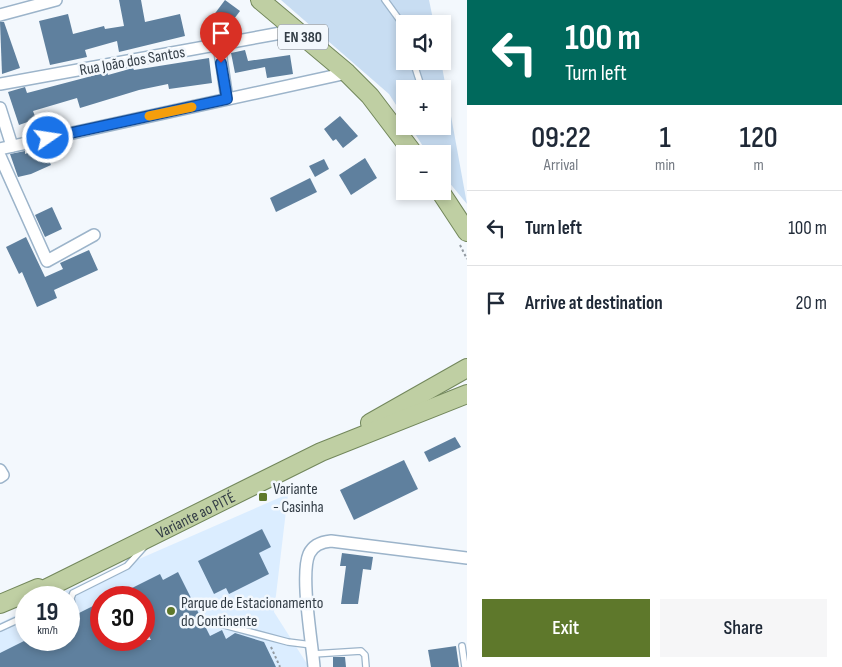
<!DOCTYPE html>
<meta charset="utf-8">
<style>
:root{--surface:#fff;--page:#f6f6f7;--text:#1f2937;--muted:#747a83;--line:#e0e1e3;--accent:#5e782b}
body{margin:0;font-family:"Sofia Sans Condensed",sans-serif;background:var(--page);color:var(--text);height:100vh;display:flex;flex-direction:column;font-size:19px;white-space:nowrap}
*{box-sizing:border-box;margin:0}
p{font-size:16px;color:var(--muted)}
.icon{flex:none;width:28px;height:28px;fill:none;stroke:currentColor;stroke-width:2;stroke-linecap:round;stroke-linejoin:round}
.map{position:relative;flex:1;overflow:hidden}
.panel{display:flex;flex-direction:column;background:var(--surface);width:375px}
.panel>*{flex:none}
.hud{background:#00695c;color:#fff;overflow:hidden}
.buttons{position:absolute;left:396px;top:15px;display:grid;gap:10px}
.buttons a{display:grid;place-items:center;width:55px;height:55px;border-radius:0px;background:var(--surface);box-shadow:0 2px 8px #0003;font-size:25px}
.speed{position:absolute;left:15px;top:586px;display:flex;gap:10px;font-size:25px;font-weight:700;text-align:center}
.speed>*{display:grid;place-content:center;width:65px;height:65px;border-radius:50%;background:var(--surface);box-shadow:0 2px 8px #0003;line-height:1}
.speed small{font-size:12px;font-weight:400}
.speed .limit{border:8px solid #d22;background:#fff;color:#111}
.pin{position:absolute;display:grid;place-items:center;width:42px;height:42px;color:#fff;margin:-51px -21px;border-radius:50% 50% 50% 0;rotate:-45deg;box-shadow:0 0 5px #0007}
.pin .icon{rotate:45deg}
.me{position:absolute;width:55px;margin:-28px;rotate:77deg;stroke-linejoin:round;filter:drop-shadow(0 0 4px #0008)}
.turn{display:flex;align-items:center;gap:18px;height:105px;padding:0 15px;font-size:22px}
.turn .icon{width:65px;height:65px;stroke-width:2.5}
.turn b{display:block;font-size:35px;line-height:42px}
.eta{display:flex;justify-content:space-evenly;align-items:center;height:85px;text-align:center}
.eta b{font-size:30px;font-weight:600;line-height:35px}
.button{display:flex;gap:10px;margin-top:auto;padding:10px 15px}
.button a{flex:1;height:58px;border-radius:0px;background:var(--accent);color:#fff;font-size:20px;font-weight:600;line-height:58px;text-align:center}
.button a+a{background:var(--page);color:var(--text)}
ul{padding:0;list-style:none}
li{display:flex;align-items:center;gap:15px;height:75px;padding:0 15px;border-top:1px solid var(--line)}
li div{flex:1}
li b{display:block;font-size:19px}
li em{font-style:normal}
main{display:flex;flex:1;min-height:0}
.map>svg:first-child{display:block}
.built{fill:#dbedff;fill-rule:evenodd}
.green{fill:#c8ddf2}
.building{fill:#5f809e}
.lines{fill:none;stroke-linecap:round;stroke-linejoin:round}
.lane-casing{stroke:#9cb4ca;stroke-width:8}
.street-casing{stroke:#9cb4ca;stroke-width:14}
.primary-casing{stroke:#72875b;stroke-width:20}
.path{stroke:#929aa1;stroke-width:2;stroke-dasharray:2.5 2.5;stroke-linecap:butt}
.lane{stroke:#fff;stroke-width:5.5}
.street{stroke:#fff;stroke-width:11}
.primary{stroke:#bfcfa3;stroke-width:18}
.route-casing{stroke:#114b97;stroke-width:12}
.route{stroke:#1a73e8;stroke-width:9}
.slow{stroke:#f59e0b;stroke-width:9}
.poi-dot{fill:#5e782b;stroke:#f3f8fd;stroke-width:2}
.labels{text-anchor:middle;stroke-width:5;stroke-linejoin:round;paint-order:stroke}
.shield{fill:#f3f8fd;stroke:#6d757d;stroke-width:1}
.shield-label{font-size:15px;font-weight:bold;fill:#333d46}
.street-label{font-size:16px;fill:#333d46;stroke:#f3f8fd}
.poi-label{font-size:16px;fill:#333d46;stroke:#f3f8fd;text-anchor:start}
</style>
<main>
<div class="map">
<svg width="467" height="667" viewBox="0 0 467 667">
<rect width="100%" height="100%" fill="#f3f8fd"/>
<path class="built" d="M288 494 274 612 309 667H0V623L26 610V640H69V598L52 597ZM101 598H144V640H101Z"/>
<polygon class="green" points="281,0 429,0 434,24 405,24 405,61 441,61 467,204 443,175 442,154 428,154 410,126 442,126 442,89 405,89 405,119 389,94"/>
<g class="building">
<polygon points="119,0 141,0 145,22 180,14 185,36 119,52 117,41 85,50 87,57 50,65 39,21 68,14 73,34 104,26 105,29 124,26"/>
<polygon points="225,0 240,11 222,35 207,24"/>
<polygon points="0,22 4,22 20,68 2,74"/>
<polygon points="245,50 248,61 290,55 293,74 267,78 265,67 235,73 231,53"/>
<polygon points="209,58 212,83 169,89 168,84 139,90 80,108 77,98 33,111 36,119 19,125 8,92 25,87 27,93 107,72 108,75 133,68 134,70"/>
<polygon points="340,116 358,136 343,148 336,139 333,141 324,129"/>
<polygon points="43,147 51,165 31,174 18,177 10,154 25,151 25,154"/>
<polygon points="365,158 377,178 351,195 339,175"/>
<polygon points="324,159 329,169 315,177 309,166"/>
<polygon points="310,178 317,192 276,212 270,198"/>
<polygon points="52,207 62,229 45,237 35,215"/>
<polygon points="26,237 45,277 63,269 60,263 89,250 98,270 54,290 57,298 37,307 22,272 19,274 6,247"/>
<polygon points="455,437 461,447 429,462 424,452"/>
<polygon points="404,460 418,489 354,520 340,490"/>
<polygon points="262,529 271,547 259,553 269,574 229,594 226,588 214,594 198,561"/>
<polygon points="342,553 373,557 371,570 363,569 358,604 341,604 346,566 340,566"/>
<polygon points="178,572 210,636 222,630 226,639 235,633 264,642 276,667 0,667 0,653 26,640 69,640 69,618 95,605 101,617 101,640 151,640 144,626 144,598 112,598 160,574 163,580"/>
<polygon points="456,646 459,667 431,667 428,650"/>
<polygon points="333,657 345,657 346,667 333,667"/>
</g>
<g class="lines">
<g class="lane-casing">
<g id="lane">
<polyline points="385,0 401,22 405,36"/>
<polyline points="413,61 422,89"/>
<polyline points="73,611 71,598 73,593 127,566 144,547"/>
<polyline points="220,624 288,642 312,645"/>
<polyline points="0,628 26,616"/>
<polyline points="462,646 465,667"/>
<polyline points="313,654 361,651 365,655 366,667"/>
</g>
</g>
<g class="street-casing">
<g id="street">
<polyline points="0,15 56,0"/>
<polyline points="219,45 227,99"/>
<polyline points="0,84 281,33 294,29"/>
<polyline points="0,108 12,146"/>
<polyline points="0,149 347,73"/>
<polyline points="0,156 47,261 94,235"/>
<polyline points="0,470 3,475 0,477"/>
<path d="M314 667C312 642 300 575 309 554 313 545 321 542 331 541L467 558"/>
</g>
</g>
<g class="primary-casing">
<g id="primary">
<polyline points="260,0 347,73 370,96 414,154"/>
<polyline points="440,191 467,232"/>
<polyline points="370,423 467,368"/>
<path id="s1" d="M27 598 321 452 467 394"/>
<polyline points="0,604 38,588"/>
</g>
</g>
<g class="path">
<polyline points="460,245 467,259"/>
<polyline points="271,647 280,667"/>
</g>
<use href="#lane" class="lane"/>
<use href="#street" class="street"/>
<use href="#primary" class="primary"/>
</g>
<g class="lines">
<g class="route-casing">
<polyline id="route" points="48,138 227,99 221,63"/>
</g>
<use href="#route" class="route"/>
<polyline class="slow" points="149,116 192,107"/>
</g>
<g class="poi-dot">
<rect x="258" y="492" width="10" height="10" rx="2.5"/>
<circle cx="171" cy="611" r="5"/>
</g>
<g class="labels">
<rect class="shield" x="278" y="24.5" width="50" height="25" rx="4"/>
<g class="shield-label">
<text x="303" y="42">EN 380</text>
</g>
<g class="street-label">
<text transform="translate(132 60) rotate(-10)" y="6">Rua João dos Santos</text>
<text dy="6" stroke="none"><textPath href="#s1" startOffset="188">Variante ao PITÉ</textPath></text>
</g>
<g class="poi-label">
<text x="273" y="494">Variante<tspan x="273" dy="18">- Casinha</tspan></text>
<text x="181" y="608">Parque de Estacionamento<tspan x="181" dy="18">do Continente</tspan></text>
</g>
</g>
</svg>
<div class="buttons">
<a><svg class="icon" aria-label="sound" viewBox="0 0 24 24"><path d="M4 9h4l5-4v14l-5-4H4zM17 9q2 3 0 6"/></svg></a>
<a>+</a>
<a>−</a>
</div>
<div class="speed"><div>19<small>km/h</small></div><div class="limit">30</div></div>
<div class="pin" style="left:221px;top:63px;background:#d93025"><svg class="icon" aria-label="arrive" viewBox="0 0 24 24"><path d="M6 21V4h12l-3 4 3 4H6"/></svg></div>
<svg class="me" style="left:48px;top:138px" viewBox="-20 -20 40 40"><circle r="17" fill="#1a73e8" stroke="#fff" stroke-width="3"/><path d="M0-11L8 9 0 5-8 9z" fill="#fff"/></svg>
</div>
<section class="panel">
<div class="hud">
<div class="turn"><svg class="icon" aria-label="left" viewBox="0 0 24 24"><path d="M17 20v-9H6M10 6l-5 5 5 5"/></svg><div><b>100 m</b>Turn left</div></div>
</div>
<div class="eta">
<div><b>09:22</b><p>Arrival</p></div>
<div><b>1</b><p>min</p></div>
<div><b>120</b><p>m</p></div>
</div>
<ul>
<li><svg class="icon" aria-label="left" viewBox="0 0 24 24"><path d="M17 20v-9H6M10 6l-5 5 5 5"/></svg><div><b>Turn left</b></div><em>100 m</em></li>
<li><svg class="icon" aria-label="arrive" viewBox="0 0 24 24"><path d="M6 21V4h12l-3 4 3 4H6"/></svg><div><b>Arrive at destination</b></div><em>20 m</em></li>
</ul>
<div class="button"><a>Exit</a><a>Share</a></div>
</section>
</main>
